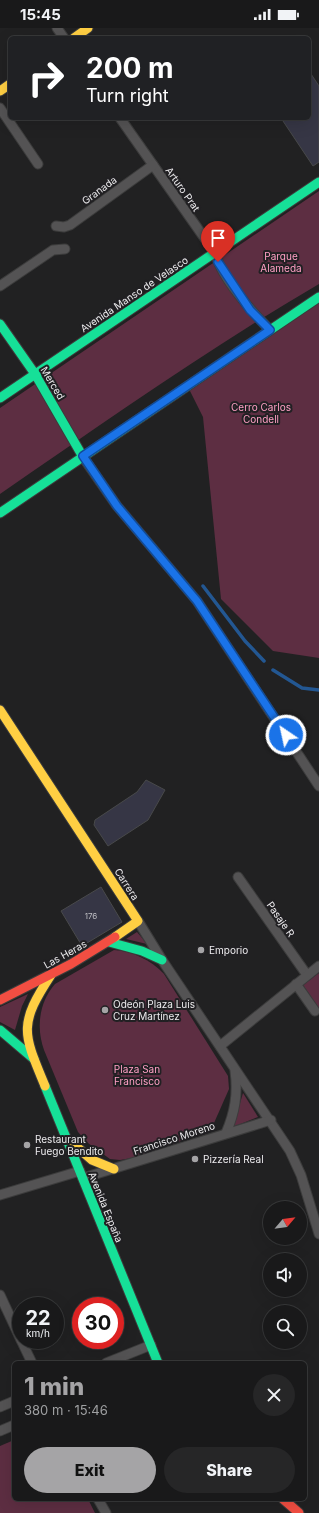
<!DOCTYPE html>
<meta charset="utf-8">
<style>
:root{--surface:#19191a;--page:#262627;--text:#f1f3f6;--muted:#9fa0a2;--line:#373839;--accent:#a5a4a6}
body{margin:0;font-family:Inter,sans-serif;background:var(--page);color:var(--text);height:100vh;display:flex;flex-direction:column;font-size:15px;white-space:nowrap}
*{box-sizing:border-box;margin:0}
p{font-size:13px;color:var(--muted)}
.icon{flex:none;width:22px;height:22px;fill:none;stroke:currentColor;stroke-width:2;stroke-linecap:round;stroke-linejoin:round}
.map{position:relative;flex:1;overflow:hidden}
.sheet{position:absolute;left:12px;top:1333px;width:295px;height:140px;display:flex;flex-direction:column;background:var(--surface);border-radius:6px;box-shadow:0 4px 16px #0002,0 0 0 1px var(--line)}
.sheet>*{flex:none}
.guide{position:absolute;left:8px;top:8px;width:303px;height:84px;border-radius:6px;box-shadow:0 4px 16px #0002,0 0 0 1px var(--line);background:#202124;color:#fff;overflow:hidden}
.needle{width:26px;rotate:61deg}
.fabs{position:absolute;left:263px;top:1173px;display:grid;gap:8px}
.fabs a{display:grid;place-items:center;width:44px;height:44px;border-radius:50%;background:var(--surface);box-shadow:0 4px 16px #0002,0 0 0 1px var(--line);font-size:20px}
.speed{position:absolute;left:12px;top:1269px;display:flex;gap:8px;font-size:20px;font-weight:700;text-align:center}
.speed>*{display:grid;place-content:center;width:52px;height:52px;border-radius:50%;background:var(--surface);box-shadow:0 4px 16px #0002,0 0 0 1px var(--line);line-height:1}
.speed small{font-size:10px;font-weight:400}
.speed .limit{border:6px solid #d22;background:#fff;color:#111}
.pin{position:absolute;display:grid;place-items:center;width:34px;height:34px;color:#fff;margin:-41px -17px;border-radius:50% 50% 50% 0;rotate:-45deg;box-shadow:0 0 4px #0007}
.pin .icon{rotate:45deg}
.me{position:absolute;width:44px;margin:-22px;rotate:326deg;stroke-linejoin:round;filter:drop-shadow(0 0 3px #0008)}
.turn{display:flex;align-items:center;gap:14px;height:84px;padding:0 12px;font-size:18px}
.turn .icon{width:52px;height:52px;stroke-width:2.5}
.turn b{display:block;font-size:28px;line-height:34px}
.round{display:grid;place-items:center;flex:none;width:42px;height:42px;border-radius:21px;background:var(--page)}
.summary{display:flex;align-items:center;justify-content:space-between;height:68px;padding:0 12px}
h1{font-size:24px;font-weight:800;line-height:30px;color:var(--accent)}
.cta{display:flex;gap:8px;margin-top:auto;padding:8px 12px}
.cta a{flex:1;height:46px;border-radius:24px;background:var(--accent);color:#111;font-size:16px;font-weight:800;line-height:46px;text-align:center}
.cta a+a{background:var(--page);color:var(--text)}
.status{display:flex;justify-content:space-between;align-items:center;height:28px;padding:0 20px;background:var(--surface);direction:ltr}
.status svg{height:11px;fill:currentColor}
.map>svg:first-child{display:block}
.green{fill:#5d2e42}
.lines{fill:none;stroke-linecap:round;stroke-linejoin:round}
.stream{stroke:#235792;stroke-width:3.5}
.building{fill:#363645;stroke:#48494a}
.street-casing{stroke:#3c3c3c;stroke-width:11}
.fast-casing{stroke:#3c3c3c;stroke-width:11}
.slow-casing{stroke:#3c3c3c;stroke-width:11}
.jam-casing{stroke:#3c3c3c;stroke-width:11}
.street{stroke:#545354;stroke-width:9}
.fast{stroke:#16e098;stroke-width:9}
.slow{stroke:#ffcf43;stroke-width:9}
.jam{stroke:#f24e42;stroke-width:9}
.route-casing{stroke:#114b97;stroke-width:10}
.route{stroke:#1a73e8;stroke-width:7}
.poi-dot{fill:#a5a4a6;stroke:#212023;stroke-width:1.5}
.labels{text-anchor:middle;stroke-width:4;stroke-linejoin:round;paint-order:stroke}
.number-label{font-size:8px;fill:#bebec3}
.street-label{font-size:10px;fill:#ecebed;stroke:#212023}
.park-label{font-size:10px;fill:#ffa0c5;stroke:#212023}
.poi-label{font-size:10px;fill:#ecebed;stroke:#212023;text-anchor:start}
</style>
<div class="status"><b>15:45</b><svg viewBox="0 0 49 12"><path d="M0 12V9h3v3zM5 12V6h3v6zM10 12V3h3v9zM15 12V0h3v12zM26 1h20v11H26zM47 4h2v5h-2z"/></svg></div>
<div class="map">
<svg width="319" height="1485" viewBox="0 0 319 1485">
<rect width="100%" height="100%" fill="#212122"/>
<g class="green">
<path d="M319 163V256C209 320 105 394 0 466V380Z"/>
<polygon points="319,275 319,630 273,623 221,571 203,389 189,361"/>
<polygon points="137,904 147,916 126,911"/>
<path d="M114 922C132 923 151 932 164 946L228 1048 229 1061 214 1095 208 1102 198 1107 132 1130 120 1132 110 1131 88 1115 78 1104 44 1022C36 1000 39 974 55 956Z"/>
<polygon points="319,945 319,979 318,979 303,957"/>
<polygon points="28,966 22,978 15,1002 0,994 0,979"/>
<polygon points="243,1065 258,1089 233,1099"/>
<polygon points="14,1412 14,1471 88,1471 95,1485 0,1485 0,1418"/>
</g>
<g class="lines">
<g class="stream">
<polyline points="203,558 245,613 264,633"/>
<polyline points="273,642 302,660 319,662"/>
</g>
</g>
<g class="building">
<polygon points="309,43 319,58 319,134 313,138 281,90 309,90"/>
<polygon points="146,752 165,762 148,792 108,818 94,797 95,792 137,764"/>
<polygon points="101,859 122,894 82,918 61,883"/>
</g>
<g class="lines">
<g class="street-casing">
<g id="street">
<polyline points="57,0 64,10"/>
<polyline points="0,80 38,136"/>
<path d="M120 90 215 225C222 250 251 283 270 302"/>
<polyline points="56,198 64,199 70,197 153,137"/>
<polyline points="0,258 53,222 65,221"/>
<polyline points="83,429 117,478 197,573 319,758"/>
<polyline points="238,849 307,947"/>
<polyline points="138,893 162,932 290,1123 301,1147 319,1206"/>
<polyline points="296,956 315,983"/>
<polyline points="220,1018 319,938"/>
<path d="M226 1105C235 1084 238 1066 235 1043"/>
<polyline points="83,1150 271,1092"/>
<polyline points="0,1167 80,1143"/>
<polyline points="0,1267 21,1312"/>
<polyline points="21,1312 32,1335"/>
<polyline points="106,1335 151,1317"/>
<polyline points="0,1379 14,1373"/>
<polyline points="0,1403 14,1397"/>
<polyline points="98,1471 106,1485"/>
</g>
</g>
<g class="fast-casing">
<g id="fast">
<polyline points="0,296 35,346 83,429"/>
<polyline points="0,370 319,154"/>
<polyline points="0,485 319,269"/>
<polyline points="109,914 142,923 162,932"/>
<polyline points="0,1002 34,1031"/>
<polyline points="45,1058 158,1335"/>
</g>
</g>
<g class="slow-casing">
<g id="slow">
<polyline points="74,10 88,0"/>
<polyline points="0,63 10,56"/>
<polyline points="0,682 138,893 115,909"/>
<path d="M45 1058C23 1005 18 997 51 947"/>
<polyline points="70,1113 92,1132 114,1141"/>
</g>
</g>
<g class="jam-casing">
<g id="jam">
<polyline points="0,972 71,936 115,909"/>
<polyline points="283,1471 299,1485"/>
</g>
</g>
<use href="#street" class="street"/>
<use href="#fast" class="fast"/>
<use href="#slow" class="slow"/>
<use href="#jam" class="jam"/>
</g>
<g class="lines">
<g class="route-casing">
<polyline id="route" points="218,234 250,282 270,302 83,428 117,478 197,573 286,707"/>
</g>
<use href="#route" class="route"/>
</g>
<g class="poi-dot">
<circle cx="201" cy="922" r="4"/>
<circle cx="105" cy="982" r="4"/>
<circle cx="27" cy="1117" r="4"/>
<circle cx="195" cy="1131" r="4"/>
</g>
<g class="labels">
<g class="number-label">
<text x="91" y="891">176</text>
</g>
<g class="street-label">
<text transform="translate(183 161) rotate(55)" y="4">Arturo Prat</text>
<text transform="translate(99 162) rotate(-36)" y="4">Granada</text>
<text transform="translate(134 266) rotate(-34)" y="4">Avenida Manso de Velasco</text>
<text transform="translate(53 355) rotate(59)" y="4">Merced</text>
<text transform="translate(127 856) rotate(57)" y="4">Carrera</text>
<text transform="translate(281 891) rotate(55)" y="4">Pasaje R</text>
<text transform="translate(65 926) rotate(-29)" y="4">Las Heras</text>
<text transform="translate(174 1110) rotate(-18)" y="4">Francisco Moreno</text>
<text transform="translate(106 1179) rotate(68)" y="4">Avenida España</text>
</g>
<g class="park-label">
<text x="281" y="232">Parque<tspan x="281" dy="12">Alameda</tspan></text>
<text x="261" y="383">Cerro Carlos<tspan x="261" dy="12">Condell</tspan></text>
<text x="137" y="1045">Plaza San<tspan x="137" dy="12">Francisco</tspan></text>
</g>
<g class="poi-label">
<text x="209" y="926">Emporio</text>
<text x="113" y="980">Odeón Plaza Luis<tspan x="113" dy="12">Cruz Martínez</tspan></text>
<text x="35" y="1115">Restaurant<tspan x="35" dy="12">Fuego Bendito</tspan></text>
<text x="203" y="1135">Pizzería Real</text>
</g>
</g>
</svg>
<div class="fabs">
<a><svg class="needle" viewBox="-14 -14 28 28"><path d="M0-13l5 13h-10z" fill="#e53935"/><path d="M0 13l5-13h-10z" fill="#9fa0a2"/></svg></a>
<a><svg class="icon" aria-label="sound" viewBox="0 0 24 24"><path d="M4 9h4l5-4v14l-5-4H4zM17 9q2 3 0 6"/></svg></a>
<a><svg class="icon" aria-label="search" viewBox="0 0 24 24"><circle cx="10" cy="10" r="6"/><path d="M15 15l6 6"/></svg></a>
</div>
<div class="speed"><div>22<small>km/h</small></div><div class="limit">30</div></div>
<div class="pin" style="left:218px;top:234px;background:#d93025"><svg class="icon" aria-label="arrive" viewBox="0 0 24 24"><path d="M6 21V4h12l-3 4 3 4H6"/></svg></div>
<svg class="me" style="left:286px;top:707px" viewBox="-20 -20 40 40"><circle r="17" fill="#1a73e8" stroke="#fff" stroke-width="3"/><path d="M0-11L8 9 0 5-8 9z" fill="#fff"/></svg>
<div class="guide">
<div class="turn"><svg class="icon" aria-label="right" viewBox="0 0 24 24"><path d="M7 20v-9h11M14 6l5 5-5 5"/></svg><div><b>200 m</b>Turn right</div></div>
</div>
<section class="sheet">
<div class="summary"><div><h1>1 min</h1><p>380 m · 15:46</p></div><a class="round"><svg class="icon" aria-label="close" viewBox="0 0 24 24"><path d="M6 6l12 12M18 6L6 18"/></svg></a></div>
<div class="cta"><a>Exit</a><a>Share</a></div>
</section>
</div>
